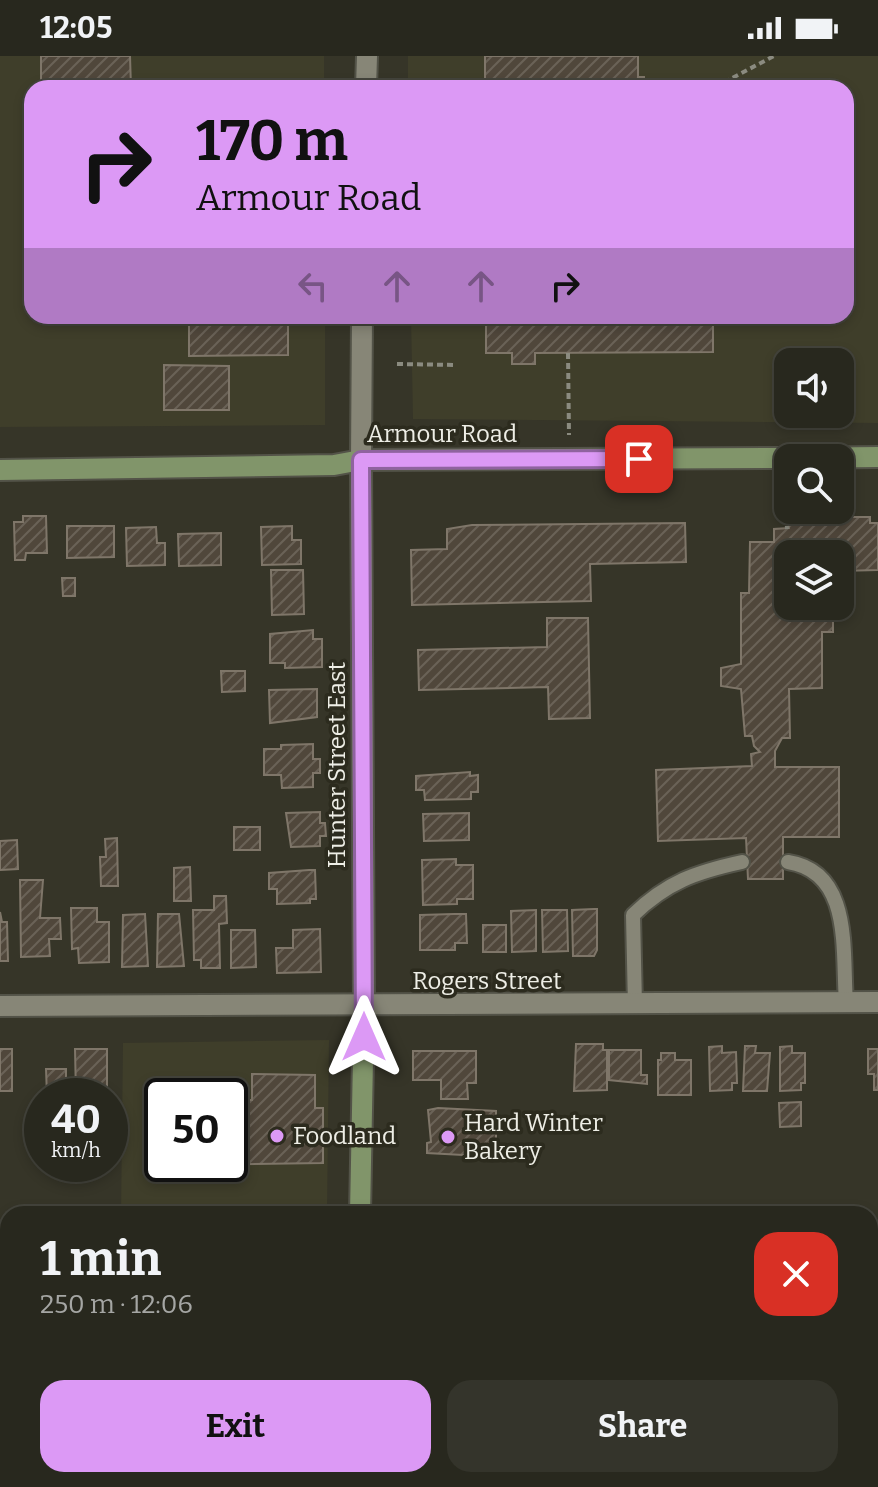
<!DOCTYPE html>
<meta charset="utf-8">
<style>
:root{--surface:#28281e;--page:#34342b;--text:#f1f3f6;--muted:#a5a6a4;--line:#44443c;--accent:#dc99f5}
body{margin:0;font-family:Bitter,serif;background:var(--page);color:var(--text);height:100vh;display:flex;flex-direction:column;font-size:30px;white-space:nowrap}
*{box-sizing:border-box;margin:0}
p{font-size:26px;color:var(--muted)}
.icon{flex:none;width:44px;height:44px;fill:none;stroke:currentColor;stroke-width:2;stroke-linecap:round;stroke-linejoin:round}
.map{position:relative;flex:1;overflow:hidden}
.side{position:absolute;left:0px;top:1150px;width:878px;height:282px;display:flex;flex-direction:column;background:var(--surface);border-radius:24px 24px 0 0;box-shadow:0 4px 12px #0003,0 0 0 2px var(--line)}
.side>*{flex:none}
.guide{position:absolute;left:24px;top:24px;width:830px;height:244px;border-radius:24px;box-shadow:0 4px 12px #0003,0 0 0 2px var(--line);background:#dc99f5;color:#111;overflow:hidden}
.fabs{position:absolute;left:774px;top:292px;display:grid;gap:16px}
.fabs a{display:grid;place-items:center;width:80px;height:80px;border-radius:16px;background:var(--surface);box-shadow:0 4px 12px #0003,0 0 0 2px var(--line);font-size:40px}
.speed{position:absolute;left:24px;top:1022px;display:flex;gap:16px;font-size:40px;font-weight:700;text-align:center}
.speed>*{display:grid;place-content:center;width:104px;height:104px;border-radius:50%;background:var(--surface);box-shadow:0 4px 12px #0003,0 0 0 2px var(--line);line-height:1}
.speed small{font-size:20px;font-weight:400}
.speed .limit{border:4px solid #111;border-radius:12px;background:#fff;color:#111}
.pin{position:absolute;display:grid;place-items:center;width:68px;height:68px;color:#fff;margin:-34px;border-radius:16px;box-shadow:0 4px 12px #0006}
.me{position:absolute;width:88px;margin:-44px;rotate:0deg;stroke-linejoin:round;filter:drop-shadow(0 0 6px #0008)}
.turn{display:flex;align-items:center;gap:28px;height:168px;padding:0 40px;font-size:36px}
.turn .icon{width:104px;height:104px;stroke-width:2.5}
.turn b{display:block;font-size:56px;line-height:68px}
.lanes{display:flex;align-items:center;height:76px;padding:0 40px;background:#0003;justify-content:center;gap:40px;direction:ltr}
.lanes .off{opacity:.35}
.round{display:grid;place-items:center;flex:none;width:84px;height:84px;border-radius:24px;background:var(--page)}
.head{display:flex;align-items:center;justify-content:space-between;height:136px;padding:0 40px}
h1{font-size:48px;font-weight:700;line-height:60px}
.button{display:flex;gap:16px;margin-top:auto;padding:16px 40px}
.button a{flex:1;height:92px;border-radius:24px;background:var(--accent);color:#111;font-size:32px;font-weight:700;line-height:92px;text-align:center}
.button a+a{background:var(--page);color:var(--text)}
.status{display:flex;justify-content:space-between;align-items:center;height:56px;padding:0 40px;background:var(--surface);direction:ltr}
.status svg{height:22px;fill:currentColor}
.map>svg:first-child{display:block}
.built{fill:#3f3e2a;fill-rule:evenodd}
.green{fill:#543729}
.forest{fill:url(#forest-firs)}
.building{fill:url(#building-hatch);stroke:#7f7669;stroke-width:2}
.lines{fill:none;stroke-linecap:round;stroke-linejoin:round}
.service-casing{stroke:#535348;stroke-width:18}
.minor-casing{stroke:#535348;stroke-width:24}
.tertiary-casing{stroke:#535348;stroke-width:24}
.secondary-casing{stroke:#535348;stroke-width:24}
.path{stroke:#8b8b80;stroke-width:4;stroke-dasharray:6 4;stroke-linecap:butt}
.service{stroke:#878677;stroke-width:14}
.minor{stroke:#878677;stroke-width:20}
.tertiary{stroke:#878677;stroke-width:20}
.secondary{stroke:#81956a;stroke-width:20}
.route-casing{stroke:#8f639f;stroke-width:20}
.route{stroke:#dc99f5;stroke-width:14}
.poi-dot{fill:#dc99f5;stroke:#2c2b1e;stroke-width:3}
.labels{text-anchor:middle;stroke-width:7;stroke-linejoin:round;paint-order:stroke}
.street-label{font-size:24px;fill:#eeeee6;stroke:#2c2b1e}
.poi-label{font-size:24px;fill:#eeeee6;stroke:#2c2b1e;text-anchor:start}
</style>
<div class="status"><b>12:05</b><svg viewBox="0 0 49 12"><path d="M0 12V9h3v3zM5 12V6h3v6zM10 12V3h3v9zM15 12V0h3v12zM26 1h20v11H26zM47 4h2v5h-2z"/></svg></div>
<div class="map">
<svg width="878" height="1431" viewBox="0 0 878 1431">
<defs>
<pattern id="forest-firs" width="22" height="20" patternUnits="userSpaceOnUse" patternTransform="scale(2)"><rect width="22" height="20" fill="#805e4e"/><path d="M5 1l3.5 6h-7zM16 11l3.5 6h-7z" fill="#927568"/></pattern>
<pattern id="building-hatch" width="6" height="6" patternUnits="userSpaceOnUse" patternTransform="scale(2)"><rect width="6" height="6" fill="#50473b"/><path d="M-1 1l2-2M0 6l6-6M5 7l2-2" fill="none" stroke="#6a6257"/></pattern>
</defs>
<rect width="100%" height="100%" fill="#363528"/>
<g class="built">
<polygon points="0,0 324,0 324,32 32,32 32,260 325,260 325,369 0,371"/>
<path d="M408 0H878V367L413 363 411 260H846V32H408ZM788 306H840V358H788Z"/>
<path d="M329 984 327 1158H121L123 987ZM162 1040H230V1108H162Z"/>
<polygon points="402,1424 529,1424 526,1431 401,1431"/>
</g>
<polygon class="green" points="870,1186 878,1187 878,1358 870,1356"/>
<polygon class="forest" points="870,1356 878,1358 878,1424 870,1423"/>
<g class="building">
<polygon points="41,0 130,0 131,32 41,32"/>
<polygon points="485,0 638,0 638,21 644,21 644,32 485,32"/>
<polygon points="198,260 278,260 278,267 288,267 288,299 189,300 189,266 198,266"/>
<polygon points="486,260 713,260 713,296 535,297 535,308 512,308 512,297 486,297"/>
<polygon points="164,309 229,310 229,354 164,354"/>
<polygon points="825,454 825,461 870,461 870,467 878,467 878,514 840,515 840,498 788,498 788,550 833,550 833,576 822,576 822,632 789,633 790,682 782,682 775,695 775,711 839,711 839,781 783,781 783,823 748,823 746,782 658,785 656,714 752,710 751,698 760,696 754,690 752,680 745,680 741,633 721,630 721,612 741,608 741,537 749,537 750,486 774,486 774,473 789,472 789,455"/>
<polygon points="23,460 46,460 47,497 26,497 25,504 15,504 14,466 23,466"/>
<polygon points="685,467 686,506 590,508 591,545 412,549 411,494 447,493 447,473 472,469"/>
<polygon points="67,470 114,470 114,501 67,502"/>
<polygon points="292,470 292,484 301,484 301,508 262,509 261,471"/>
<polygon points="156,471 157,487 165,487 165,509 127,510 126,472"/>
<polygon points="221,477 221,509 179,510 178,478"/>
<polygon points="271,514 303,514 304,558 272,559"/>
<polygon points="62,522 75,522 75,540 63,540"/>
<polygon points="547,562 588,562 590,662 549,663 548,631 419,634 418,594 547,591"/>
<polygon points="313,574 313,583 322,583 322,611 285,612 285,607 270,607 270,578"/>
<polygon points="221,615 245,615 245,635 222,636"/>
<polygon points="317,633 317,661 270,667 269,634"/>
<polygon points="313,688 313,703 320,703 320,717 313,717 313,731 282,732 281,719 264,719 264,693 281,693 281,689"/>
<polygon points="470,716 470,720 478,719 478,736 471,736 471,743 425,744 424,734 416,734 416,720"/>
<polygon points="320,756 320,767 325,767 326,780 320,780 320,790 291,791 286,757"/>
<polygon points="469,757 469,784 424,785 423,758"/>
<rect x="234" y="771" width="26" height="23"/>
<polygon points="117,782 118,830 101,830 100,801 106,801 105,783"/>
<polygon points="17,784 18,813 0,814 0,785"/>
<polygon points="456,803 456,809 473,809 473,843 457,843 457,848 423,849 422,804"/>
<polygon points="190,811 191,845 174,845 174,812"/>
<polygon points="309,814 315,814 316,843 310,843 310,847 277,848 277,833 269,833 269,817"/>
<polygon points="20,824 43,824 40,862 60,862 61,883 49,883 50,900 21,901"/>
<polygon points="214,840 226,840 227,867 219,868 220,912 201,912 201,904 194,904 193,854 214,854"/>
<polygon points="71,852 97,852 97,866 109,866 109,906 79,907 78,892 72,893"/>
<polygon points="594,853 597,853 597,894 594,900 573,900 572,854"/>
<polygon points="536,854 536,895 512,896 511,855"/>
<polygon points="542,854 567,854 568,895 543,896"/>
<polygon points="0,856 2,866 7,866 8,905 0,905"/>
<polygon points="145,858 148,910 122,911 123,859"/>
<polygon points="158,858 179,858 184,910 157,911"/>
<polygon points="454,858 466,858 467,887 455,887 455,894 420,894 420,859"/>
<rect x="483" y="869" width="23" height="27"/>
<polygon points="320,873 321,916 277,917 276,892 293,892 293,874"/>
<polygon points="231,874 255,874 256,911 231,912"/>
<polygon points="576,988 603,988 603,994 607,994 607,1034 574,1035"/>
<polygon points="722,990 722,997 736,996 737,1027 732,1027 732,1034 710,1035 709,991"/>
<polygon points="745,990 756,990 755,997 770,997 767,1035 743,1035"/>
<polygon points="792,990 792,997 805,997 805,1027 801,1027 801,1034 780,1035 780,991"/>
<rect x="0" y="993" width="12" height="42"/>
<polygon points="75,993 107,993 107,1040 76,1040"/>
<polygon points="868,993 878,993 878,1034 874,1034 874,1018 868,1018"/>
<polygon points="609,994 641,994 641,1019 647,1019 647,1028 609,1024"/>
<polygon points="413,995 476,995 476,1027 467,1027 468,1043 441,1043 441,1024 413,1024"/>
<polygon points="661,997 675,997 675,1004 691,1004 691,1039 658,1039 658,1004 661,1004"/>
<polygon points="46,1013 66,1013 66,1039 47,1040"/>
<polygon points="252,1018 315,1019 315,1052 323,1052 323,1107 193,1109 230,1108 230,1044 252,1044"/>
<polygon points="801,1046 801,1070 780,1071 779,1047"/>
<polygon points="438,1052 496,1055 496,1096 481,1096 481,1100 427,1097 427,1087 431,1086 428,1054"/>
<polygon points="409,1156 603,1157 603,1158 409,1158"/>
<rect x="21" y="1424" width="26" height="7"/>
<rect x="76" y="1424" width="27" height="7"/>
<polygon points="128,1424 147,1424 151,1431 125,1431"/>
<rect x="173" y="1424" width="28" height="7"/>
<polygon points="231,1424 299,1424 299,1431 235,1431"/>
<rect x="405" y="1424" width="45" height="7"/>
<polygon points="557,1424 597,1424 596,1431 564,1431 564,1427"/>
</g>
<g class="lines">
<g class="service-casing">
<g id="service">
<path d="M788 806C853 816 842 896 846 946"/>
<path d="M635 950 633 859C667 826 696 816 742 806"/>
</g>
</g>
<g class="minor-casing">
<polyline id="minor" points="0,950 878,946"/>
</g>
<g class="tertiary-casing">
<g id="tertiary">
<polyline points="366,32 367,0"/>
<polyline points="361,404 362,260"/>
</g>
</g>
<g class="secondary-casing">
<g id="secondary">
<polyline points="793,402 878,401"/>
<polyline points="0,414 334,409 361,404 788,402"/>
<polyline points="360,1158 364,951 361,404"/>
<polyline points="361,1424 361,1431"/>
</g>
</g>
<g class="path">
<polyline points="715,31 774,0"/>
<polyline points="568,297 569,379"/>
<polyline points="397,308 457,309"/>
<polyline points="785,430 787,473"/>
<polyline points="407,1158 407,1153 608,1154 608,1158"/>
<polyline points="0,1209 8,1210"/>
<polyline points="870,1336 878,1337"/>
</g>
<use href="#service" class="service"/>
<use href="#minor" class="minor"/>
<use href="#tertiary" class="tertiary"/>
<use href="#secondary" class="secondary"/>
</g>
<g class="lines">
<g class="route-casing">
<polyline id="route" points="364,981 361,404 639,403"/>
</g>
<use href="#route" class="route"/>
</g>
<g class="poi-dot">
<circle cx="277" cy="1080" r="8"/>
<circle cx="448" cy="1081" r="8"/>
</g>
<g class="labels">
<g class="street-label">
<text x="442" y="386">Armour Road</text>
<text transform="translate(337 709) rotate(-90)" y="8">Hunter Street East</text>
<text x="487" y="933">Rogers Street</text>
</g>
<g class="poi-label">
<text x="464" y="1075">Hard Winter<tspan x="464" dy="28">Bakery</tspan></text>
<text x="293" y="1088">Foodland</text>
</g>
</g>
</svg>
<div class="fabs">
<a><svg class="icon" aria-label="sound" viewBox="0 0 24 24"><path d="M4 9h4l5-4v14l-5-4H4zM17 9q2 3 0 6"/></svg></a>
<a><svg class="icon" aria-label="search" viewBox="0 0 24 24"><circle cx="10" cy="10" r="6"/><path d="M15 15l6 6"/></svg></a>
<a><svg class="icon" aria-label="layers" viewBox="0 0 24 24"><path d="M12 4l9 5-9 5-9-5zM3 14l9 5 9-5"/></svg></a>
</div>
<div class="speed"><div>40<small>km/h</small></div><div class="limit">50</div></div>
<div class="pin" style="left:639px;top:403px;background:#d93025"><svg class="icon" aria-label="arrive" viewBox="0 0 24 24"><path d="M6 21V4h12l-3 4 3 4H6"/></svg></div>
<svg class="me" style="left:364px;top:981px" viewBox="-20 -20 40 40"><path d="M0-17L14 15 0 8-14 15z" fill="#dc99f5" stroke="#fff" stroke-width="4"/></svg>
<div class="guide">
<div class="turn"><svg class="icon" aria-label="right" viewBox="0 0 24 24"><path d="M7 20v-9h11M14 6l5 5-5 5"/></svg><div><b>170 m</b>Armour Road</div></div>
<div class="lanes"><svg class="icon off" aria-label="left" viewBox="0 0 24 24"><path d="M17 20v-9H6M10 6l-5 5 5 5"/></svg><svg class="icon off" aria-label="ahead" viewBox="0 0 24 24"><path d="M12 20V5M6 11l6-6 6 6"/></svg><svg class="icon off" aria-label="ahead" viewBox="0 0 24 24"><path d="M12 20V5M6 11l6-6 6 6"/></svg><svg class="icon" aria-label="right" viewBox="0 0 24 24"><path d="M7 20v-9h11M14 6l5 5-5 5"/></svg></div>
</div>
<section class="side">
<div class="head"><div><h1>1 min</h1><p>250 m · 12:06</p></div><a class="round" style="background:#d93025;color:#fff"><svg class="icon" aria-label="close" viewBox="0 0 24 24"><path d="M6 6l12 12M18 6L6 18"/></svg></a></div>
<div class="button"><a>Exit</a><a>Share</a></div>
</section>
</div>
